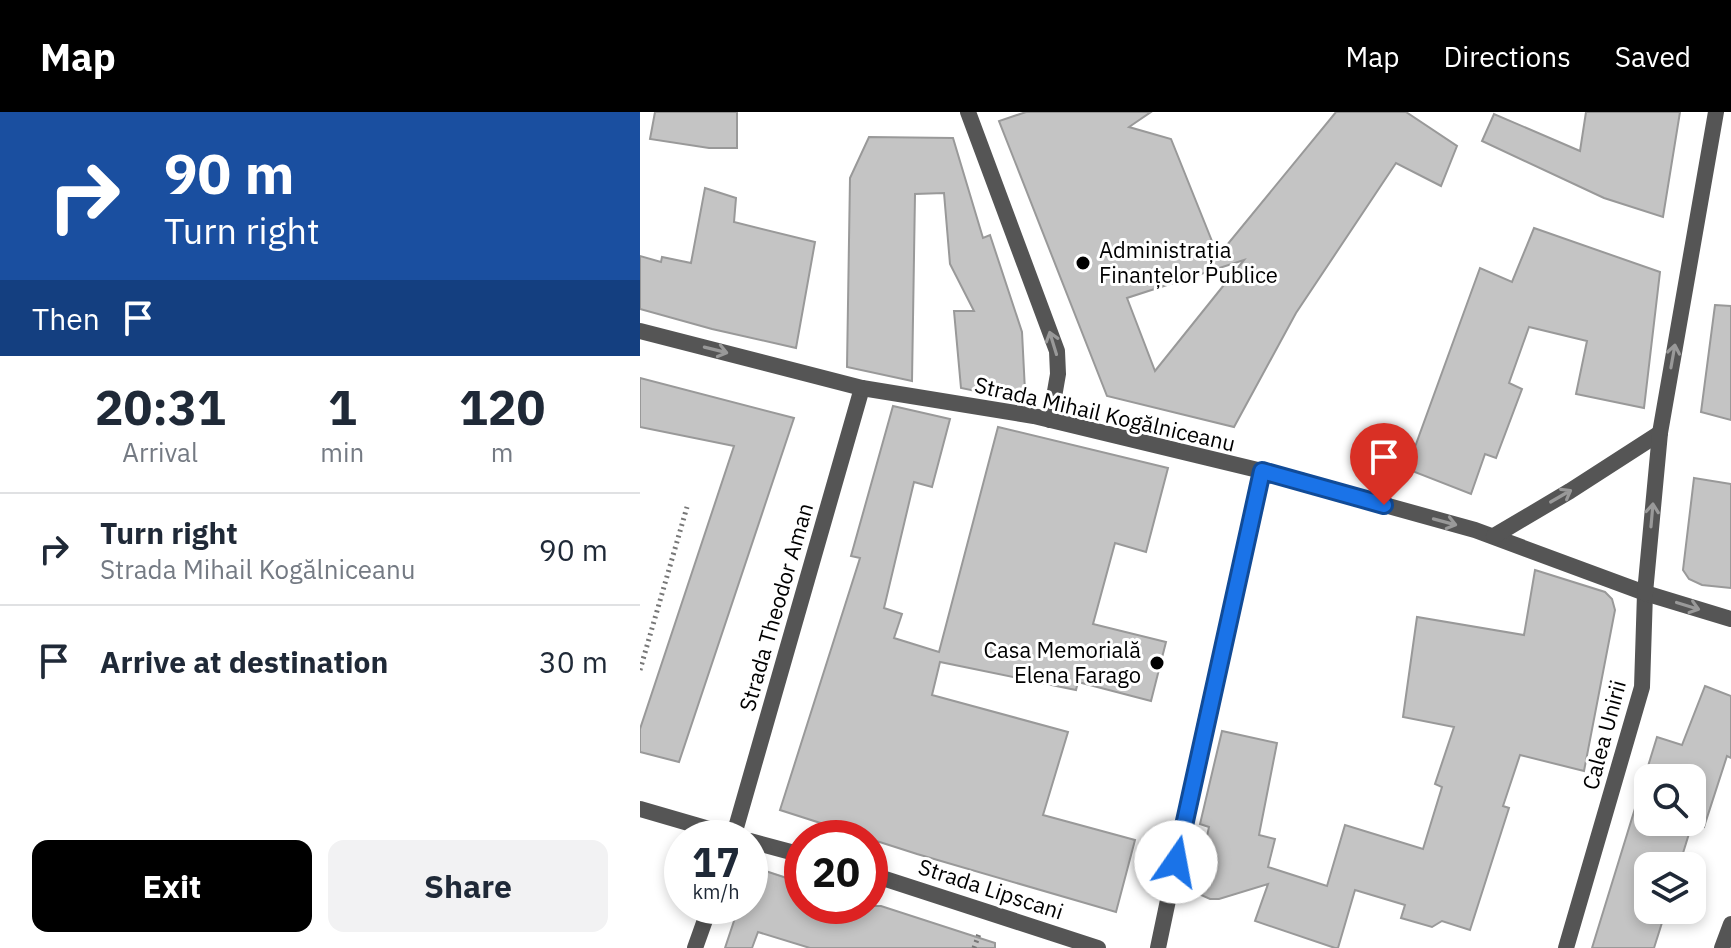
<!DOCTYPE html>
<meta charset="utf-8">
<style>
:root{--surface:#fff;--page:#f2f2f3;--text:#1f2937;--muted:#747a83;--line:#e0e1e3;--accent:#000}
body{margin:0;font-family:"IBM Plex Sans",sans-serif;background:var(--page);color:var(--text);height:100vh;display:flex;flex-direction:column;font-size:30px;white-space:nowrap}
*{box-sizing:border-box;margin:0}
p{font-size:26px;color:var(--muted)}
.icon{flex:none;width:44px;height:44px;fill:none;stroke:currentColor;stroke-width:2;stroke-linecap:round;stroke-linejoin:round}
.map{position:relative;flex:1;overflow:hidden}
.details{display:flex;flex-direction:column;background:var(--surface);width:640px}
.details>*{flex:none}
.hud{background:#1a4fa0;color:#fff;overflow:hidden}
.controls{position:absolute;left:994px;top:652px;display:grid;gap:16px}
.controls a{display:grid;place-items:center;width:72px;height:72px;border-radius:16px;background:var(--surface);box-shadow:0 4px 12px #0003;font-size:40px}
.speed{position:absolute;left:24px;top:708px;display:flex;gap:16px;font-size:40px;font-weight:700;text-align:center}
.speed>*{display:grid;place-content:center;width:104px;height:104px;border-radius:50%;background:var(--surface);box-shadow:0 4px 12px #0003;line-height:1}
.speed small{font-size:20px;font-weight:400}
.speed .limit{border:12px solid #d22;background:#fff;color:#111}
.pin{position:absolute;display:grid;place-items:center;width:68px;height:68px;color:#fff;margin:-82px -34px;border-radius:50% 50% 50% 0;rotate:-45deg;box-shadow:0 0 8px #0007}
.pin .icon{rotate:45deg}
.me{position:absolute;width:88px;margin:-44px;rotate:12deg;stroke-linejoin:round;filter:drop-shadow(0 0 6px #0008)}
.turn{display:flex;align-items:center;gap:28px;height:168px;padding:0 32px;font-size:36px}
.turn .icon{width:104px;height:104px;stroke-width:2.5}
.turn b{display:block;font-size:56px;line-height:68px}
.then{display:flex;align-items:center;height:76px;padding:0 32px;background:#0003;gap:16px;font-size:30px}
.eta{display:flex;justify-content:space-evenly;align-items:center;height:136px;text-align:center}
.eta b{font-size:48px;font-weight:700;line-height:56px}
.action{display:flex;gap:16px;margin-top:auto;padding:16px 32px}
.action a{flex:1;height:92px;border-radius:16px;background:var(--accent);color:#fff;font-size:32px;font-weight:700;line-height:92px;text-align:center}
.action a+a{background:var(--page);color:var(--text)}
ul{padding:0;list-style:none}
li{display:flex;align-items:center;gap:24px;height:112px;padding:0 32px;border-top:2px solid var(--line)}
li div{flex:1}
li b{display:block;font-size:30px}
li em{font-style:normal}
header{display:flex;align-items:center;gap:48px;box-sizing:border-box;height:112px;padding:0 40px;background:var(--accent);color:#fff}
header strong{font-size:38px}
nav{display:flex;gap:44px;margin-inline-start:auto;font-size:28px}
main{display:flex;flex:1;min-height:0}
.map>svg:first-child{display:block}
.building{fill:#c4c4c4;stroke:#999;stroke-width:2;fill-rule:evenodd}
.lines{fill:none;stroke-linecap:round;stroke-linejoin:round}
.path{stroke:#777;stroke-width:5;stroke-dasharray:2 4;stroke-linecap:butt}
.service{stroke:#555;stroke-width:16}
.pedestrian{stroke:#555;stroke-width:16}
.minor{stroke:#555;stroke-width:16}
.tertiary{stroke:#555;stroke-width:16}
.oneway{stroke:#999}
.route-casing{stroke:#114b97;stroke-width:20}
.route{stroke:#1a73e8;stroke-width:14}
.poi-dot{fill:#000;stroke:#fff;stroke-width:3}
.labels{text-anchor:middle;stroke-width:6;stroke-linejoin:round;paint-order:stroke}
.poi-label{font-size:22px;fill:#000;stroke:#fff;text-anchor:start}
.street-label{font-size:22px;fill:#000;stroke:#fff}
</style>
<header>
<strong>Map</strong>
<nav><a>Map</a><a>Directions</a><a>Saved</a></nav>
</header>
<main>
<section class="details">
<div class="hud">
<div class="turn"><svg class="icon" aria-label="right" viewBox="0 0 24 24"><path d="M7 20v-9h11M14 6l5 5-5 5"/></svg><div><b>90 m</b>Turn right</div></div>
<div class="then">Then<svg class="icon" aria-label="arrive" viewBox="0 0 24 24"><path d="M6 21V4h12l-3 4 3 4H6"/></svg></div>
</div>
<div class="eta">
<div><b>20:31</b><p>Arrival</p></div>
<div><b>1</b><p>min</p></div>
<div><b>120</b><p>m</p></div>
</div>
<ul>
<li><svg class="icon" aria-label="right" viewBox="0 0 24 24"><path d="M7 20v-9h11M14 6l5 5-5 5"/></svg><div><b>Turn right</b><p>Strada Mihail Kogălniceanu</p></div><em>90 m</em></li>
<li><svg class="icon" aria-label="arrive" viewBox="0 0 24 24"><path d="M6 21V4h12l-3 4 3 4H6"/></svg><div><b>Arrive at destination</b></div><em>30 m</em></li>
</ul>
<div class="action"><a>Exit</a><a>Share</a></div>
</section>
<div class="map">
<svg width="1091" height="836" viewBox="0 0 1091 836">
<rect width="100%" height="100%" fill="#fff"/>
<g class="building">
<polygon points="15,0 97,0 97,36 69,36 10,27"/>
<path d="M386 0H511L489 15 531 27 578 144 696 0H766L817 34 801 74 756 51 656 201 594 315 467 284 359 9ZM604 148 515 259 487 186Z"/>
<polygon points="946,0 1040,0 1023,105 964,86 842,29 854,2 940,39"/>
<polygon points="229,25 313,26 343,126 350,123 382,220 385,279 374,287 321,276 314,199 334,199 310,152 304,81 275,82 272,269 207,255 210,66"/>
<polygon points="65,76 96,86 94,110 175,130 156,236 72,217 0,197 0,144 21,150 22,145 51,151"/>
<polygon points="894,116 1020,160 1004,296 936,282 947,229 889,215 869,271 882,277 856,346 845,342 831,382 767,357 840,156 872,170"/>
<polygon points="1075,193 1091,194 1091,308 1061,300"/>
<polygon points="0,266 154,306 39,650 0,640 0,617 94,334 0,315"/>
<polygon points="253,294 310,307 292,375 274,370 244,496 262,502 254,526 299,540 358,315 528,356 506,440 475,431 453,512 526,530 511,589 438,570 436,578 300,550 292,583 428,620 403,703 495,728 476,800 277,742 140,698 220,446 211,444"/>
<polygon points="1054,366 1091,372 1091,476 1062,473 1049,467 1043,458"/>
<polygon points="895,458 965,480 972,487 975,498 944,659 880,643 863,694 869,696 830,818 802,809 792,815 761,806 765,793 715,778 698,836 695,836 615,809 628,772 579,787 570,787 561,783 554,773 552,756 563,742 569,715 560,712 582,619 637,631 619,723 635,727 628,755 687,774 705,713 783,737 802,675 795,672 814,615 763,605 777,505 884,523"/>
<path d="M1065 574 1091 584V646L1087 644 1064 715 1052 712 1039 754H1008V798H1026L1014 836H952L1017 625 1042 633ZM1008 666H1052V710H1008Z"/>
<polygon points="110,754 162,771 162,794 241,794 355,831 355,836 170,836 118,820 112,836 85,836 99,794 110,794"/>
</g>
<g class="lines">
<g class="path">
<polyline points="0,558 47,395"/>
<polyline points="334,836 340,819"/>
</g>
<polyline class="service" points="518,836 566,607 622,359"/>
<g class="pedestrian">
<polyline points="0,697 100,726"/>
<polyline points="93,726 222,276"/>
<polyline points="110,729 162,743"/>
<polyline points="230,762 458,836"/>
<polyline points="55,836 70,794"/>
<polyline points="926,836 1002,575 1005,481"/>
</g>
<g class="minor">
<polyline points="328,0 417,239 418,262 410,308"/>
<polyline points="1082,836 1091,812"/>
</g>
<g class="tertiary">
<polyline points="0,219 222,276 394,304 622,359 835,418 1005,481 1091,507"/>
<polyline points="854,424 930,379 1020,321"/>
<polyline points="1005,481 1020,321 1076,0"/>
</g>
</g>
<defs><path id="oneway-shaft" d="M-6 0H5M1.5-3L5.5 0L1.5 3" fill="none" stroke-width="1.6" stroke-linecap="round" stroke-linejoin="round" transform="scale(2)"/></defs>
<g class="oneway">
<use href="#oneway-shaft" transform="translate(413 231) rotate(-107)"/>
<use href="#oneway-shaft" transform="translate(76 238) rotate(14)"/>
<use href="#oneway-shaft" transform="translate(1033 244) rotate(-80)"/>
<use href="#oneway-shaft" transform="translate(921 384) rotate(-30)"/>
<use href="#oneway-shaft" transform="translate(1012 403) rotate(-85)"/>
<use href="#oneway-shaft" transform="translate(805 410) rotate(15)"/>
<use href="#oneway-shaft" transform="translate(1048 494) rotate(17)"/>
</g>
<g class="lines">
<g class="route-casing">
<polyline id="route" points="536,750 622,359 744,393"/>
</g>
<use href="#route" class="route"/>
</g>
<g class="poi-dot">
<circle cx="443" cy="151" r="8"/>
<circle cx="517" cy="551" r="8"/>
</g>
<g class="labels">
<g class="poi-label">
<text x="459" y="146">Administrația<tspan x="459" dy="25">Finanțelor Publice</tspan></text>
<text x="501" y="546" text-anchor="end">Casa Memorială<tspan x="501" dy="25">Elena Farago</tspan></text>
</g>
<g class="street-label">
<text transform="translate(465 302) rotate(13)" y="8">Strada Mihail Kogălniceanu</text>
<text transform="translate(136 495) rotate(-74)" y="8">Strada Theodor Aman</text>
<text transform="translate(964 623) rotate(-75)" y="8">Calea Unirii</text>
<text transform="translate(351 777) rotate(18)" y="8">Strada Lipscani</text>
</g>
</g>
</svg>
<div class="controls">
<a><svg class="icon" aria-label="search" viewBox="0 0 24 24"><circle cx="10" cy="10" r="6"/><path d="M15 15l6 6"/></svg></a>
<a><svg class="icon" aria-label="layers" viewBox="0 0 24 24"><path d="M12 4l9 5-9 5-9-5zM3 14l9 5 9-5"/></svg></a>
</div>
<div class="speed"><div>17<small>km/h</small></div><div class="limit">20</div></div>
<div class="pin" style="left:744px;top:393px;background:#d93025"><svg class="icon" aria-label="arrive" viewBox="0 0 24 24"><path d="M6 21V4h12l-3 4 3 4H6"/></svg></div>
<svg class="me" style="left:536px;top:750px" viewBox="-20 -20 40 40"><circle r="19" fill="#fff"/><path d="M0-13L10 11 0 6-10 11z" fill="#1a73e8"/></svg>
</div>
</main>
